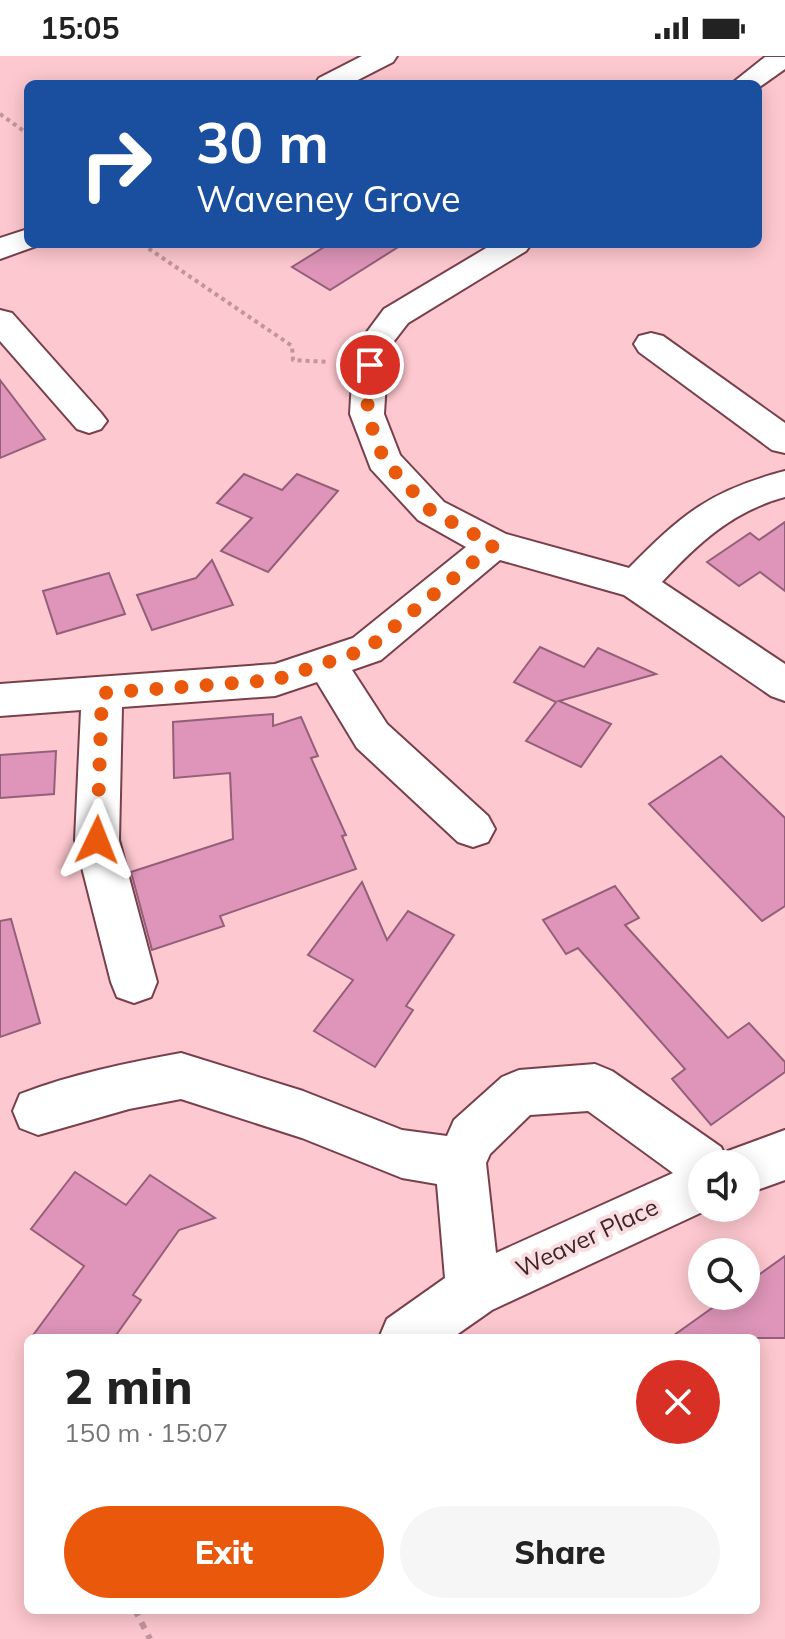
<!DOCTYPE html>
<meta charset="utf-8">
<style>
:root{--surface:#fff;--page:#f6f6f6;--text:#222;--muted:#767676;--accent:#ea580c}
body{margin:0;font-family:Mulish,sans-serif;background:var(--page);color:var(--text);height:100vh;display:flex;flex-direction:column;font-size:30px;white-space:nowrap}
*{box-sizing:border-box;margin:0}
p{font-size:26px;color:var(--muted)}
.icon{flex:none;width:44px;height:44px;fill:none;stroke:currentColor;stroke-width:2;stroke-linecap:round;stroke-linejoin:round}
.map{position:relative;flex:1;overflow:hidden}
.side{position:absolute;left:24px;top:1278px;width:736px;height:280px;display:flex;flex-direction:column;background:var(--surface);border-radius:12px;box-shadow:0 4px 20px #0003}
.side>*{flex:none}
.guide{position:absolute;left:24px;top:24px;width:738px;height:168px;border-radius:12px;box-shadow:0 4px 20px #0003;background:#1a4fa0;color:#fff;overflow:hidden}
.buttons{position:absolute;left:688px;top:1094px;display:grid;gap:16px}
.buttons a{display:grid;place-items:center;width:72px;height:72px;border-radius:50%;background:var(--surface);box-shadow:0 4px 20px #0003;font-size:40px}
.pin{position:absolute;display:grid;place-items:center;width:68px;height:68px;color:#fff;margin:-34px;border:4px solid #fff;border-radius:50%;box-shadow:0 2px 8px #0007}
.me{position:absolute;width:88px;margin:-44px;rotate:2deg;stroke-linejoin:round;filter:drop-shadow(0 0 6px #0008)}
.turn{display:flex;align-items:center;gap:28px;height:168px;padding:0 40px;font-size:36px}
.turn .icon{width:104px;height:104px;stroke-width:2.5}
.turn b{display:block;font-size:56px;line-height:68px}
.round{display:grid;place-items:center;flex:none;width:84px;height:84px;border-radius:42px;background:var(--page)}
.overview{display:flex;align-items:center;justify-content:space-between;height:136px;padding:0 40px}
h1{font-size:48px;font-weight:800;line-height:60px}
.primary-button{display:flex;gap:16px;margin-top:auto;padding:16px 40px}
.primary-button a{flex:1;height:92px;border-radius:48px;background:var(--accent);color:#fff;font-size:32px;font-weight:800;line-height:92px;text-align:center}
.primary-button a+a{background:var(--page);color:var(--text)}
.status{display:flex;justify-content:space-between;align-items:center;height:56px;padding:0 40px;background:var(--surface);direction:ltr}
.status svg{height:22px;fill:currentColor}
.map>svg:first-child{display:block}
.building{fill:#de95b9;stroke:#945f79;stroke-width:2}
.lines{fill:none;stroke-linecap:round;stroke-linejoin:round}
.minor-casing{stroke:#78404b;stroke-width:4}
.path-far1{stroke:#c2959c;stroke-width:4;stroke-dasharray:4 4;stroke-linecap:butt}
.path{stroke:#c2959c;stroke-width:6;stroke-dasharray:7 7;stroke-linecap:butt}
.minor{fill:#fff;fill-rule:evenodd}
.route{stroke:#ea580c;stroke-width:14;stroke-dasharray:0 25.2}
.labels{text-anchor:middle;stroke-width:8;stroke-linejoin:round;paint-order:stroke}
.street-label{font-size:24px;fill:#3d2428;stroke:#f9dde1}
</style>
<div class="status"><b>15:05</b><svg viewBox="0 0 49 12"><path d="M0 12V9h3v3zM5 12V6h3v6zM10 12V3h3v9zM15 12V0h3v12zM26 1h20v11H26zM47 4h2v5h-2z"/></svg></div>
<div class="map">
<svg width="785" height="1583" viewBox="0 0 785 1583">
<rect width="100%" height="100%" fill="#fec8d0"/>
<g class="building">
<polygon points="329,188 403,188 330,234 292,211"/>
<polygon points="0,324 45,383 0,402"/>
<polygon points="244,418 282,434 297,418 338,435 268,516 221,495 252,462 217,447"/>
<polygon points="785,466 785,535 760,516 739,530 707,506 750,477 759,484"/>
<polygon points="212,504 233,549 152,574 137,539 196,522"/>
<polygon points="109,517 125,558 57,578 43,535"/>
<polygon points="540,591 584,611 598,592 656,618 559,645 611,668 581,711 526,685 556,646 514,626"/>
<polygon points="273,658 273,670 301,661 318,700 311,702 346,779 342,780 356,813 220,860 224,870 152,894 131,816 233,783 230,717 174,722 173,666"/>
<polygon points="56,695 54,738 0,742 0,699"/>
<polygon points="721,700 785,762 785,850 762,865 649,748"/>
<polygon points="362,826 387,884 408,855 454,879 406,950 413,954 375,1011 314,975 353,924 308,899"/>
<polygon points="615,830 639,862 625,869 728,982 749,967 785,1006 785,1016 711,1069 672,1023 685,1013 578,892 566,898 543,864"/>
<polygon points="11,863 40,967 0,981 0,865"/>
<polygon points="75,1116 126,1149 150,1119 215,1162 179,1174 133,1239 141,1244 114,1282 31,1282 84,1210 31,1173"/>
<polygon points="785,1200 785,1282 670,1282 729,1240 746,1240 746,1228"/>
</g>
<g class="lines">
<g class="minor-casing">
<g id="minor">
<polygon points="362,0 397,0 393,6 350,28 315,28 319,22"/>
<polygon points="765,1 785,1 785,13 758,32 758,28 731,28"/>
<polygon points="28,173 28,188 39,189 0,203 0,182"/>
<path d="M493 188H531L526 195 408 267 391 289 387 309 384 358 400 399 444 446 506 478 629 512C682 458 711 434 785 415V441C733 455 698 487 662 526L785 608V645L771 640 624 539 500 504 381 604 352 614 387 668 488 760 495 773 488 786 473 791 458 786 357 692 317 626 275 640 122 651 119 784 157 926 151 941 134 947 117 941 111 926 75 784 81 654 0 660V628L275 608 353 582 466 491 418 464 371 413 350 358 353 309 358 288 384 253Z"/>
<polygon points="0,254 12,257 101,357 107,365 101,373 89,377 77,373 0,285"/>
<polygon points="651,277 663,280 785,367 785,397 772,394 639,296 634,288 639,280"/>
<path d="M181 997 303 1035 402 1074 447 1080 454 1064 502 1021 519 1014 595 1008 612 1015 721 1091 726 1101 728 1095 785 1074V1124L746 1138V1108H702V1152H711L492 1254 452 1282H379L387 1263 445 1222 437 1128 402 1122 302 1082 181 1043 129 1053 38 1079 20 1072 13 1055 20 1038C72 1018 127 1007 181 997ZM588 1055 673 1117 496 1197 486 1107 490 1098 530 1059Z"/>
</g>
</g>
<g class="path-far1">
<polyline points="0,58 28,78"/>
<polyline points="142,188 292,290 293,304 329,306"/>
</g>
<polyline class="path" points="135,1554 150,1583"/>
<use href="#minor" class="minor"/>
</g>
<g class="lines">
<polyline class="route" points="97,784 102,637 275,624 367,593 494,489 431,455 384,404 367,358 370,309"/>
</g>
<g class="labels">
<g class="street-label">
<text transform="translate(587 1182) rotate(-25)" y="8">Weaver Place</text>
</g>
</g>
</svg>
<div class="buttons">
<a><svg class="icon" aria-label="sound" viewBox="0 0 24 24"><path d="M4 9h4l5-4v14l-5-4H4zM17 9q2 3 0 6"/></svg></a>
<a><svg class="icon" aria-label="search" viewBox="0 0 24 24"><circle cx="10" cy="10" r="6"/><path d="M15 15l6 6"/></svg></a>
</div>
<div class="pin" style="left:370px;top:309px;background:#d93025"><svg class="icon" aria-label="arrive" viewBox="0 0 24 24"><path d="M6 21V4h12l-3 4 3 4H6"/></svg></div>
<svg class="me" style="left:97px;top:784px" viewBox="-20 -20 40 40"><path d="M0-17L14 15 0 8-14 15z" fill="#ea580c" stroke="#fff" stroke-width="4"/></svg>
<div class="guide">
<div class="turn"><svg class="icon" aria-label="right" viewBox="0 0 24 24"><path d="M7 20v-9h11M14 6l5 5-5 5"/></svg><div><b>30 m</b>Waveney Grove</div></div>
</div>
<section class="side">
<div class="overview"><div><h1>2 min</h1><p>150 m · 15:07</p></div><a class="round" style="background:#d93025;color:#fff"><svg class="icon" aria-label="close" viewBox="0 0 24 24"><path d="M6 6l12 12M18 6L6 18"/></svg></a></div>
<div class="primary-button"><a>Exit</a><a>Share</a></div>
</section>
</div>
